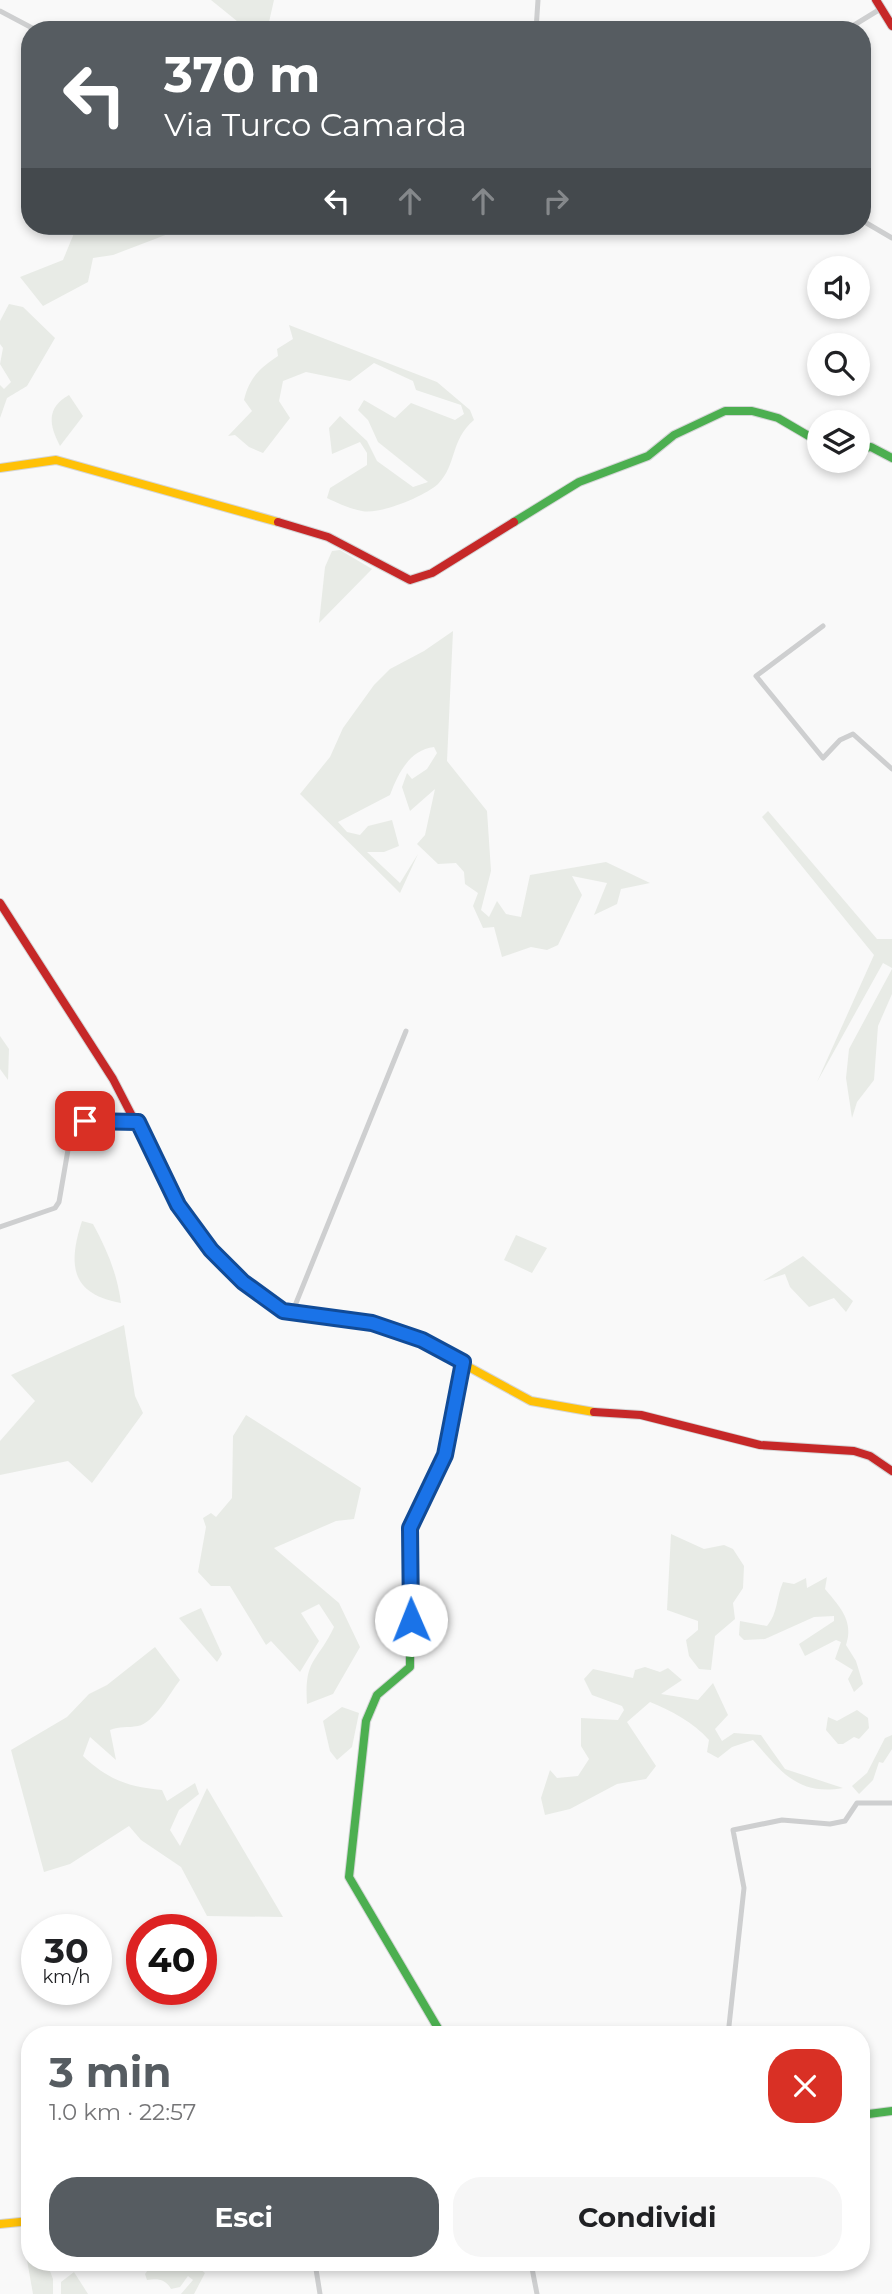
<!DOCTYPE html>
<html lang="it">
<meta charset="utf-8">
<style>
:root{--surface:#fff;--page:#f6f6f6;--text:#202124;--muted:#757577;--accent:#565c61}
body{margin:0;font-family:Montserrat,sans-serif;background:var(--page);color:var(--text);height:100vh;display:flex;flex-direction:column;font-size:26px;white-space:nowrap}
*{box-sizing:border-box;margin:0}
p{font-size:23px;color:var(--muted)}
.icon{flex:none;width:38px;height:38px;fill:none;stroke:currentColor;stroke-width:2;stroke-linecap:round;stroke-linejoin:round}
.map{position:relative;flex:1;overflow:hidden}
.sheet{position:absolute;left:21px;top:2026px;width:849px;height:245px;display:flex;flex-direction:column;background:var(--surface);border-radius:28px;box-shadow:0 4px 10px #0003}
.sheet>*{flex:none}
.guide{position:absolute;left:21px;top:21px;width:850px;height:214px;border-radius:28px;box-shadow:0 4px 10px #0003;background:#565c61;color:#fff;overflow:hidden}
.controls{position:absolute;left:807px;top:256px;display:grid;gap:14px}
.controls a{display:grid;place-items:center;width:63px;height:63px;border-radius:50%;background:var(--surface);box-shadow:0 4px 10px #0003;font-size:35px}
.speed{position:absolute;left:21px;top:1914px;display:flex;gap:14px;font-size:35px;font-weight:700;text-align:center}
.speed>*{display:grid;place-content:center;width:91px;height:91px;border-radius:50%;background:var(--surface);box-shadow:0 4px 10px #0003;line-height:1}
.speed small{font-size:18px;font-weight:400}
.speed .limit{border:10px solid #d22;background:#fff;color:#111}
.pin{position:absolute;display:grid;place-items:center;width:60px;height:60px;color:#fff;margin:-30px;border-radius:14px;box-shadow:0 4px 10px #0006}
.me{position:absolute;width:77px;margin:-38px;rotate:359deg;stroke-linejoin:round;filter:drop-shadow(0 0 5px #0008)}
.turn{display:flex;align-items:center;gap:24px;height:147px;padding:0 28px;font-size:32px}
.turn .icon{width:91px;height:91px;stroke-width:2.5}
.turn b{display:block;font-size:49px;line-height:60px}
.lanes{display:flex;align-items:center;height:66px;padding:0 28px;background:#0003;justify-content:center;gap:35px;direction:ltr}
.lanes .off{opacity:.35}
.round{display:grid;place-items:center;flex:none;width:74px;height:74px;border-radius:28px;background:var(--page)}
.head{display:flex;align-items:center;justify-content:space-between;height:119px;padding:0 28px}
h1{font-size:42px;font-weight:700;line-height:52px;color:var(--accent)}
.primary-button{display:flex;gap:14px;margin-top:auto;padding:14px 28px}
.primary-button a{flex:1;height:80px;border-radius:28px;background:var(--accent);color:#fff;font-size:28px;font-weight:700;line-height:80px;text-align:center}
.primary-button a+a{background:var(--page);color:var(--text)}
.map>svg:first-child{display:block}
.green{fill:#e8ebe6}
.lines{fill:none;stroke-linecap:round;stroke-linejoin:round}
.fast-casing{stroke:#d5d6d7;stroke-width:10}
.slow-casing{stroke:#d5d6d7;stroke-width:10}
.jam-casing{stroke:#d5d6d7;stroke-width:10}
.street{stroke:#cecfd0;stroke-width:5}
.fast{stroke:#4caf50;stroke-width:8}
.slow{stroke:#ffc107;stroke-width:8}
.jam{stroke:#c62828;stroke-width:8}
.route-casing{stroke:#114b97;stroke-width:18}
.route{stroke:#1a73e8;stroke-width:12}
</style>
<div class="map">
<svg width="892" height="2294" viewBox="0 0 892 2294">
<rect width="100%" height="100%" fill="#f9f9f9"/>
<g class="green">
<polygon points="211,0 274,0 269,22 248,30"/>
<polygon points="77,226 189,226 113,255 93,258 88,282 43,306 20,277 63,260"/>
<polygon points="9,304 23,307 55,338 27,386 7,398 0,418 0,385 4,389 11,382 0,364 3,348 0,344 0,321"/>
<path d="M289 325 437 382 470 410 474 420C450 440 457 465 438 484 425 496 380 515 362 511 351 509 337 503 327 498L330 488 367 465V453L360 442 332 454 329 428 340 416 367 441 377 461 413 487 428 482 378 442 368 420 358 410 364 400 395 418 411 403 455 420 464 414 461 405 416 390 413 381 374 363 350 381 306 372 283 381 279 401 290 418 263 453 249 447 235 435 228 436 252 411 244 400C249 378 260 368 278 356L277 349 293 339Z"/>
<path d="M69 395 83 416 60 446C49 425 46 408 69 395Z"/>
<polygon points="340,550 372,569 319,623 325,567 332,551"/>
<path d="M453 631 447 761 487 811 491 871 481 910 489 917 497 901 506 914 521 917 530 875 606 862 650 883 621 889 617 904 594 915 607 883 572 876 582 895 558 945 547 950 531 947 502 957 494 927 483 928 473 906 478 893 465 884 464 872 456 863 438 864 417 844 425 835 435 789 410 811 402 787 407 773 412 779 427 769 437 753 434 747C409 750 398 774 390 795L338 822 347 832 360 835 368 826 392 820 399 846 384 852H367L400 883 418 854 400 893 300 794 330 757 343 728 374 685 390 669 424 651Z"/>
<polygon points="768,811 877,939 892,939 892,968 883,963 817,1082 874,955 762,817"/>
<polygon points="892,969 892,994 878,1026 874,1080 857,1102 852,1118 846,1078 849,1049"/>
<polygon points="0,1036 9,1049 8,1080 0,1069"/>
<path d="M82 1221 93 1224C107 1250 117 1273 121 1303 70 1294 68 1264 82 1221Z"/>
<polygon points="516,1235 547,1248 532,1273 504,1260"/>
<polygon points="803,1256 853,1301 846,1312 834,1298 809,1307 790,1287 785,1274 763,1281"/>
<polygon points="124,1325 135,1396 143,1413 92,1483 68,1461 0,1475 0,1441 35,1401 11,1375"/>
<path d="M246 1415 361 1488 354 1519 336 1521 274 1548 339 1603 360 1647 333 1694 307 1704C304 1658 317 1663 334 1627L319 1604 301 1613 319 1641 300 1672 271 1641 266 1645 230 1586H211L198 1572 206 1527 203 1518 211 1513 216 1517 232 1498 233 1436Z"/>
<polygon points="671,1534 704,1549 724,1545 733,1549 744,1566 743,1588 733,1603 735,1619 715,1636 711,1670 699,1669 689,1656 686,1640 698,1630 698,1621 667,1610"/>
<path d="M827 1577 825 1589C840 1607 854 1621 846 1645L856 1661 863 1684 854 1692 848 1679 853 1670 835 1659 841 1642 836 1640 805 1656 799 1644 834 1621V1616L814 1617 765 1639 744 1640 739 1635 740 1621 767 1626C778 1613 776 1598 783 1582L794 1584 806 1578 807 1588Z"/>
<polygon points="201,1608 222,1654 217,1662 179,1618"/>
<path d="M155 1647 180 1680C170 1693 154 1723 138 1726 127 1728 120 1726 110 1730L116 1760 90 1737 83 1756C107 1779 128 1787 162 1790L167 1801 195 1783 199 1794 179 1810 170 1830 180 1846 207 1788 283 1917 207 1916 181 1867 141 1840 129 1826 70 1864 44 1872 11 1750 67 1717 89 1694 107 1685Z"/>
<path d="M645 1667 660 1672 668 1668 682 1680 661 1694 698 1700 713 1683 728 1715 715 1729 722 1741 734 1733 761 1735 785 1769 843 1788C797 1796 781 1771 753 1740L732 1747 718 1758 707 1752 709 1740C693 1722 672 1711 650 1702L627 1722 656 1766 646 1779 617 1784 570 1809 545 1815 541 1798 550 1770 557 1778 578 1776 589 1759 581 1746V1718L618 1720 624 1710 622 1706 592 1695 584 1679 593 1669 633 1678 635 1670Z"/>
<polygon points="342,1707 359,1713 352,1747 337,1760 330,1751 323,1721"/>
<polygon points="857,1710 868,1718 869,1728 859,1739 854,1737 843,1744 838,1744 826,1730 828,1717 837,1721"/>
<polygon points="892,1735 892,1749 883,1763 879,1762 873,1780 859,1794 852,1786 867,1773 885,1738"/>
<polygon points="30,2256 30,2263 47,2263 53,2279 53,2294 33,2294 27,2260"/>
<path d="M153 2263H192L205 2273 194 2294H181L193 2280 188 2276 180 2287 171 2289C166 2279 157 2278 147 2280L145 2274Z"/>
<polygon points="74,2272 88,2294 61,2294 61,2282"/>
</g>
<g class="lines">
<g class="fast-casing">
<g id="fast">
<polyline points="858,449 871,447 892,458"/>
<polyline points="514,522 579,482 648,456 674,435 725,411 752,411 778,418 819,442"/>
<polyline points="423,1500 410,1528 410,1667 377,1695 366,1721 349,1877 442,2035"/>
<polyline points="861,2115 892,2111"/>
</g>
</g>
<g class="slow-casing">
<g id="slow">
<polyline points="0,468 56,460 278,522"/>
<polyline points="283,1311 372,1323 412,1336 531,1401 594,1412"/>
<polyline points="0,2224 30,2221"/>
</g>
</g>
<g class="jam-casing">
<g id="jam">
<polyline points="876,0 892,26"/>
<polyline points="278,522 328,537 410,580 432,573 514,522"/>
<polyline points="0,903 113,1079 178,1205 211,1250 243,1282 283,1311"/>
<polyline points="594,1412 641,1415 760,1445 854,1451 870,1456 892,1471"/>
<polyline points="423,1500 445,1455 463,1362"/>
</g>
</g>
<g class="street">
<polyline points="0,11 36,30"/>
<polyline points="536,30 538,0"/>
<polyline points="846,30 882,8"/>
<polyline points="863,221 892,238"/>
<polyline points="823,626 756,676 823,758 840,740 853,734 892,769"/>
<polyline points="0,1227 55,1208 59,1202 69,1144 80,1124 94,1120 135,1122"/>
<polyline points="292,1313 406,1031"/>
<polyline points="728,2035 744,1888 733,1830 782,1820 830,1824 845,1821 857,1803 892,1803"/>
<polyline points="315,2263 320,2294"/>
<polyline points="531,2263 537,2294"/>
</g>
<use href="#fast" class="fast"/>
<use href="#slow" class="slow"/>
<use href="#jam" class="jam"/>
</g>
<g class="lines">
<g class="route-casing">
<polyline id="route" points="85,1121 138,1122 178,1205 211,1250 243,1282 283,1311 372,1323 422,1340 463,1362 445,1455 410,1528 411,1620"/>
</g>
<use href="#route" class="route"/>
</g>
</svg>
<div class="controls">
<a><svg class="icon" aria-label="sound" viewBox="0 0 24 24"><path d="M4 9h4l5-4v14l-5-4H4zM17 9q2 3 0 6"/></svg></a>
<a><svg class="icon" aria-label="search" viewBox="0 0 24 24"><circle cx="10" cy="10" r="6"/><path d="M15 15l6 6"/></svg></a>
<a><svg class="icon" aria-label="layers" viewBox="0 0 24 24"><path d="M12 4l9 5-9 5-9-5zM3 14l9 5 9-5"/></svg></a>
</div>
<div class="speed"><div>30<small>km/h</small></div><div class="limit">40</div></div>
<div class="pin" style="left:85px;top:1121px;background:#d93025"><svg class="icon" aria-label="arrive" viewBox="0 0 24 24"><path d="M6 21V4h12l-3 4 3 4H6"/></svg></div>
<svg class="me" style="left:411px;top:1620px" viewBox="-20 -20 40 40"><circle r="19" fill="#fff"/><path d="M0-13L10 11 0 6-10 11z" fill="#1a73e8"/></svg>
<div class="guide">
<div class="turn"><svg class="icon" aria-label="left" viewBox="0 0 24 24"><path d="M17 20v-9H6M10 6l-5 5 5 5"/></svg><div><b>370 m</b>Via Turco Camarda</div></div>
<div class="lanes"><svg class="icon" aria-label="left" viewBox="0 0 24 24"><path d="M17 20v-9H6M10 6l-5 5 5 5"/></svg><svg class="icon off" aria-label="ahead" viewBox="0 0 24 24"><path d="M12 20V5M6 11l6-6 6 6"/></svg><svg class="icon off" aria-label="ahead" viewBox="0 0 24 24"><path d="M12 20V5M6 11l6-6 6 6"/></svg><svg class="icon off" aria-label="right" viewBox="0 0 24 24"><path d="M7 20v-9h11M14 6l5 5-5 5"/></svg></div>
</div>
<section class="sheet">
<div class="head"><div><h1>3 min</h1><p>1.0 km · 22:57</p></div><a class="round" style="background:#d93025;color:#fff"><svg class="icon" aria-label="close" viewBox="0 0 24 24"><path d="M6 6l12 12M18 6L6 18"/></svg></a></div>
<div class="primary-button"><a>Esci</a><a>Condividi</a></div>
</section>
</div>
